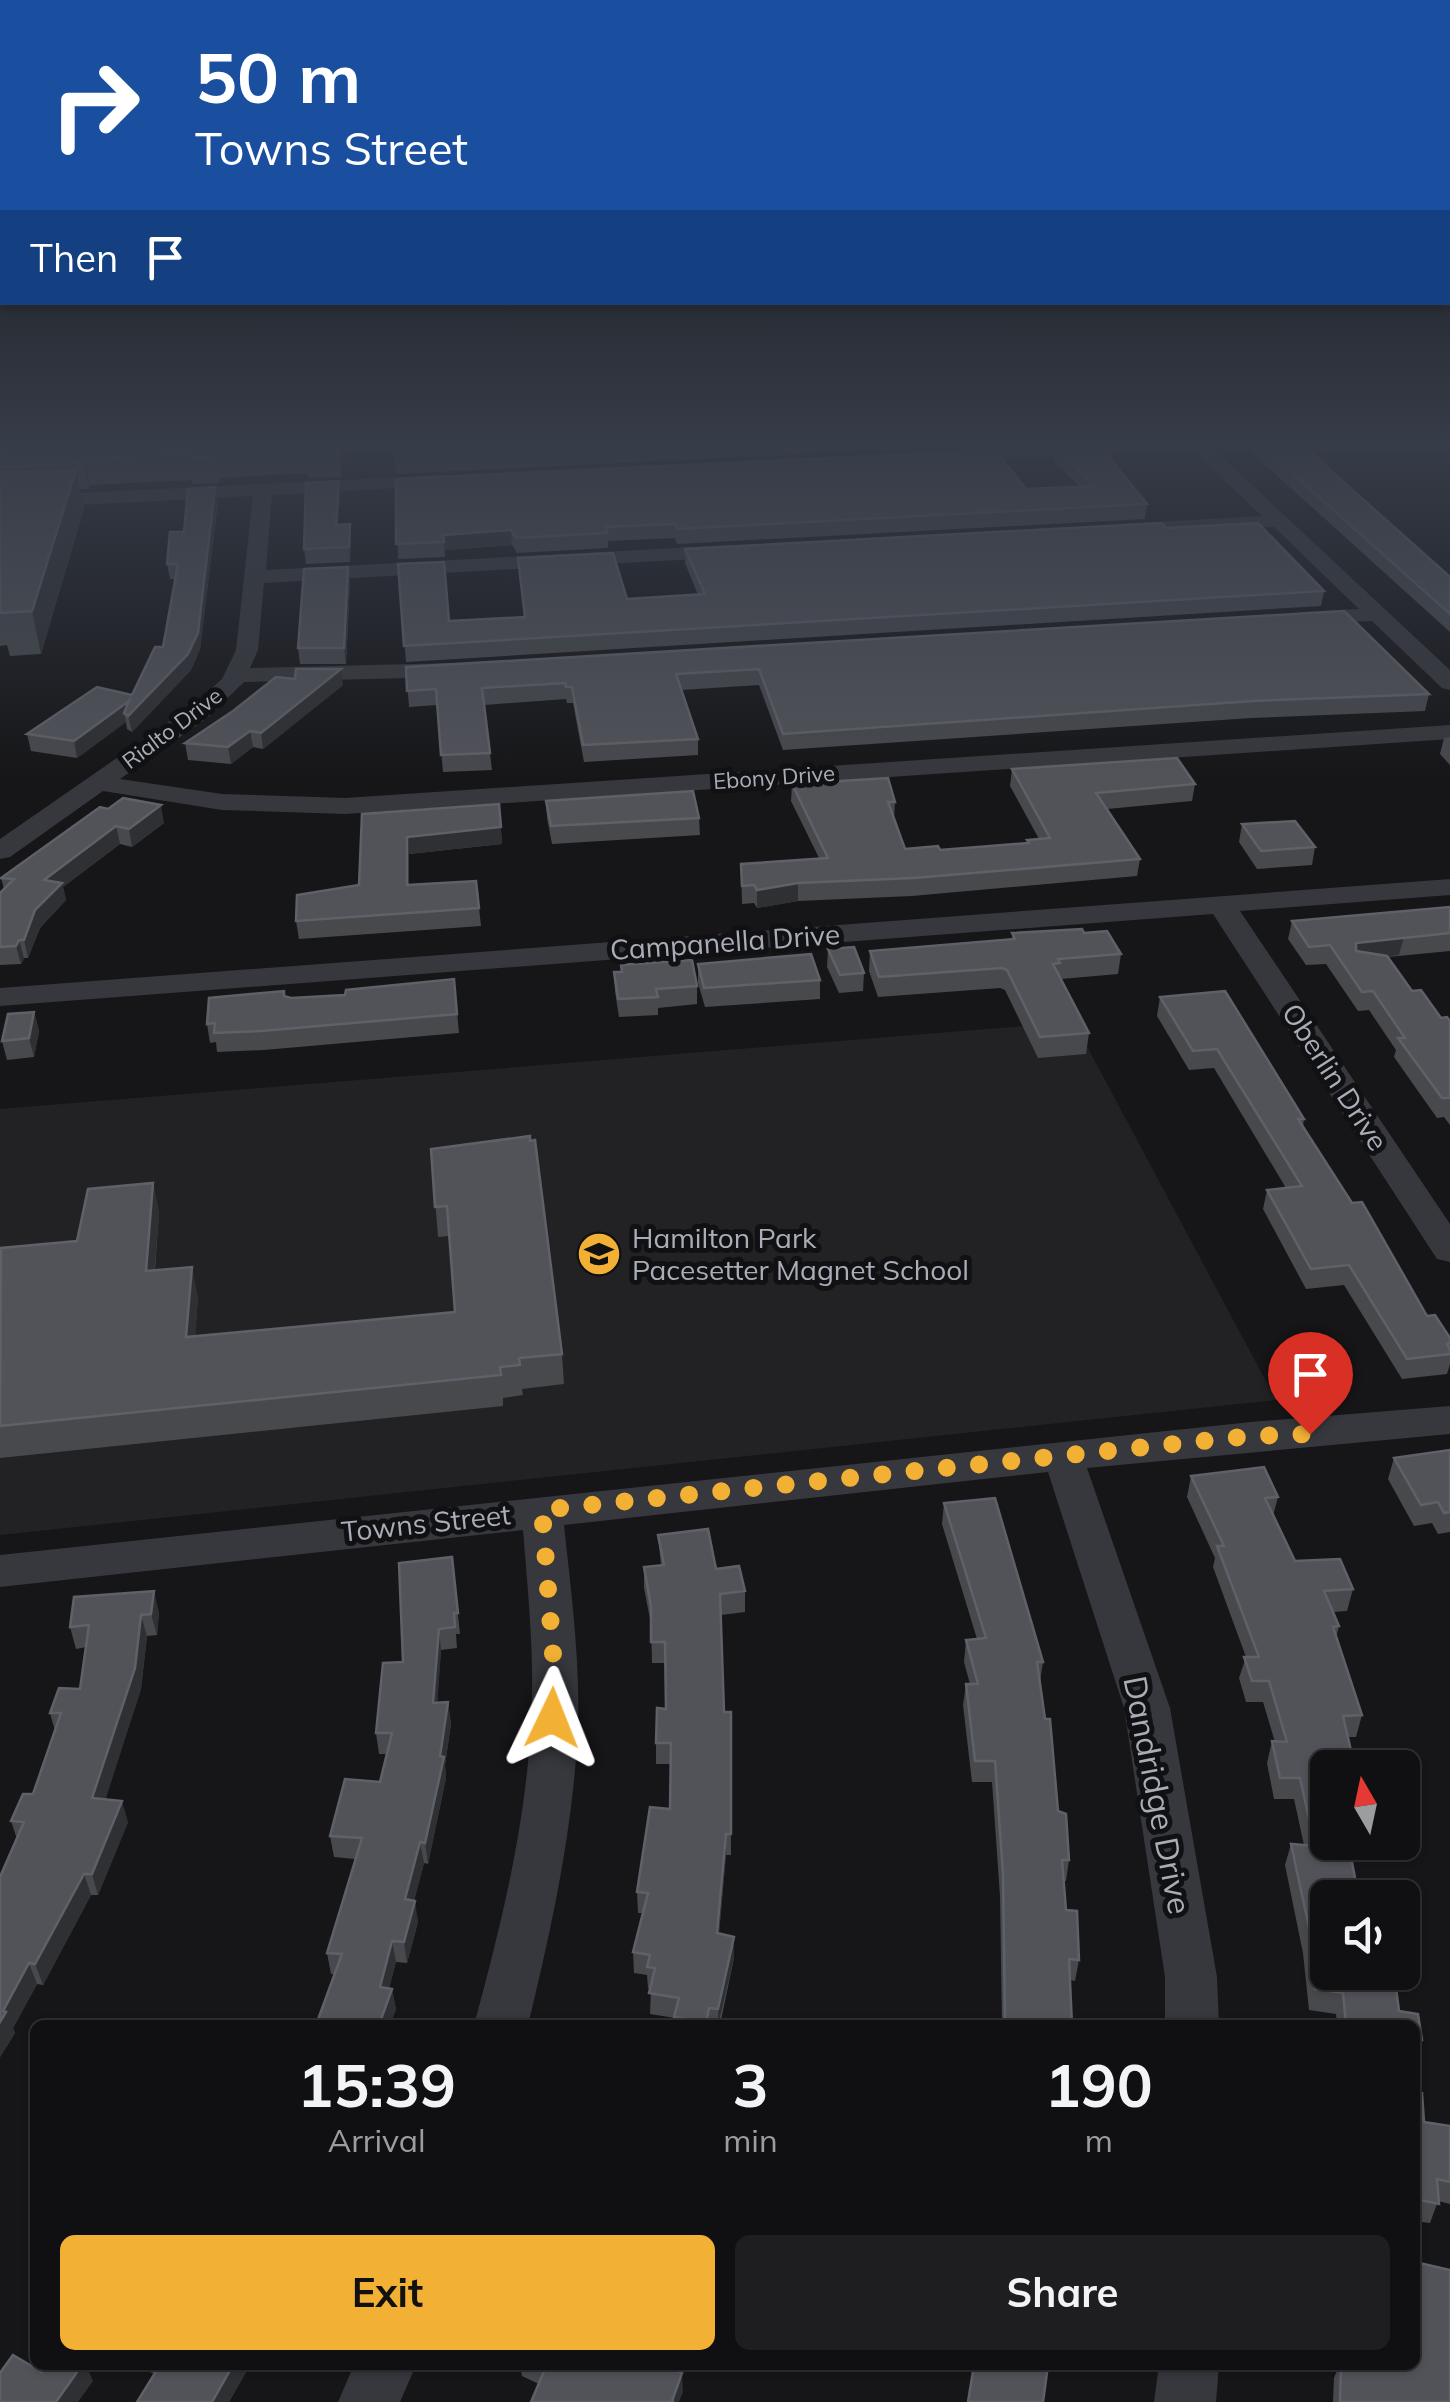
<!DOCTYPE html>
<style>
:root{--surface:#101012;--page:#1e1e20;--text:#f1f3f6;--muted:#9c9d9f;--line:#303032;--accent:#f2b134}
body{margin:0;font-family:Mulish,sans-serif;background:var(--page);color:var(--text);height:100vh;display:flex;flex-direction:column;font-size:38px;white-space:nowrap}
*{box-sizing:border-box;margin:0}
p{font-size:32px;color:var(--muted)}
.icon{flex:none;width:55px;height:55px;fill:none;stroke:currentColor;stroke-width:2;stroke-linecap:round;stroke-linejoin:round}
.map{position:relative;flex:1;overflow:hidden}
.details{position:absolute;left:30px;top:2020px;width:1390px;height:350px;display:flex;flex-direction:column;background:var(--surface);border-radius:15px;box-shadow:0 2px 8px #0004,0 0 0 2px var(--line)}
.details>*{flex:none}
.guide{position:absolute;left:0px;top:0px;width:1450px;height:305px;box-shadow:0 2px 8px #0004,0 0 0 2px var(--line);background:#1a4fa0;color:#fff;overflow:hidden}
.needle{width:65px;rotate:351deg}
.buttons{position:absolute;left:1310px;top:1750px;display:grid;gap:20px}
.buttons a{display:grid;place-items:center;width:110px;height:110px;border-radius:15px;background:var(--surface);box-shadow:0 2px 8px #0004,0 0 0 2px var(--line);font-size:50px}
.pin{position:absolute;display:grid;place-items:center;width:85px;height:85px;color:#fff;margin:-102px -42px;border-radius:50% 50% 50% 0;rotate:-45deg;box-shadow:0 0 10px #0007}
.pin .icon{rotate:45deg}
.me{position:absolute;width:110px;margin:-55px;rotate:2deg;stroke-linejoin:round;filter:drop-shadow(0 0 8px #0008)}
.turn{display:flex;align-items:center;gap:35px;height:210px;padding:0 30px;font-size:45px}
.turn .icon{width:130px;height:130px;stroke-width:2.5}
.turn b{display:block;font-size:70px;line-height:85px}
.then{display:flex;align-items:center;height:95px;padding:0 30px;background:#0003;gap:20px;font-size:38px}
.eta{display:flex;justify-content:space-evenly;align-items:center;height:170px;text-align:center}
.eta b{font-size:60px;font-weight:700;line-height:70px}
.cta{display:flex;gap:20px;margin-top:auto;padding:20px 30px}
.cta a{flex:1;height:115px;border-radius:15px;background:var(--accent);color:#111;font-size:40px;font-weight:700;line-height:115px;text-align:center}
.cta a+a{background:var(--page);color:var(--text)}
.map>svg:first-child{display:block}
.built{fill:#222225}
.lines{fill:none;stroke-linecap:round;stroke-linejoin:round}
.minor{fill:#37383d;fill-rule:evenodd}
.wall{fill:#47494d}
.shaded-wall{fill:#2f3033}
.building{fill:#525359;stroke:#5f6168;stroke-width:2.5}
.route{stroke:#f2b134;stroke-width:18;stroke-dasharray:0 32.4}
.labels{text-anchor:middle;stroke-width:10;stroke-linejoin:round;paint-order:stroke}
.far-street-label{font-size:22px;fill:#a8adb8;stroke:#111113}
.street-label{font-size:28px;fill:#a8adb8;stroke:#111113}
.poi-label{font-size:28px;fill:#a8adb8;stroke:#111113;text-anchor:start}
.near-street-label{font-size:32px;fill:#a8adb8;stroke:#111113}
</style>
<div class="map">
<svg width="1450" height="2402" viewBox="0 0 1450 2402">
<rect width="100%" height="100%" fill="#161618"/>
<polygon class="built" points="1074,1022 1276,1400 0,1535 0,1109"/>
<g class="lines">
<g class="minor">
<polygon points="1125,442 1206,442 1450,670 1450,690 1442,688 1372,621 1293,624 1290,619 1301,612 1359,609 1274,527 1112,534 1112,526 1119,524 1262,516 1193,450 950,462 941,456 950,450"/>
<polygon points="443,475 453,481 450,485 272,495 266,570 732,545 742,551 732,557 264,583 258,650 250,668 451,663 463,670 451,677 244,682 207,718 120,779 222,794 345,798 1450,725 1450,739 345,814 222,810 103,791 10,857 0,859 0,839 189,708 222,679 236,650 253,496 0,509 0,497"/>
<polygon points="1450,879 1450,895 1240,911 1450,1224 1450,1262 1437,1259 1213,914 0,1006 0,988"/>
<path d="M1450 1406V1434L1087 1468 1170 1708 1217 1977 1219 2025H1165V1977L1124 1708 1048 1472 564 1525C571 1591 580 1658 578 1724 574 1826 552 1926 528 2025H474C501 1926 526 1825 531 1722 535 1658 528 1594 523 1530L0 1587V1555L1251 1422Z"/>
<polygon points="354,2365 416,2365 400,2402 338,2402"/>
<polygon points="1159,2365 1219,2365 1216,2402 1154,2402"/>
</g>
</g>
<g class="wall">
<polygon points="3,442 344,442 341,477 309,478 306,473 219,478 219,483 192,484 192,480 90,485 89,489 80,489 84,508 41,654 10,656 7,645 0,646 0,449"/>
<polygon points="393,442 980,442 980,445 396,474"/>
<polygon points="1240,442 1299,442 1450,577 1450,632"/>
<polygon points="1055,447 1147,504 1145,519 677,544 675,538 608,541 608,548 517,553 512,545 445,550 445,557 398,559 396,479 1026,489 1080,487 1054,461"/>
<polygon points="340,495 338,525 351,539 350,562 306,564 304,549"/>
<polygon points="218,502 200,649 191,670 132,732 127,729 126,722 77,758 31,751 27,734 132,695 163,647 175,579 170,579 167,564 184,532"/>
<polygon points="1166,528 1324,591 1321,606 406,662 398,564 449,621 524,617 627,599 698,595 685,563 685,549"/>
<polygon points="350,582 346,664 300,664 298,648"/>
<polygon points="1344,611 1429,694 1425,711 1251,718 783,750 759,685 681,690 698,739 698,755 584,762 573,703 567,703 566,699 484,705 492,770 443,772 437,705 409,707 406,667"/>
<polygon points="343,685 263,749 253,747 231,764 188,760 185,743"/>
<polygon points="1450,737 1450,765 1440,754 1444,738"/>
<polygon points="1012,769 1195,784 1192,801 1107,809 1140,859 1137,876 912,896 798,901 757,908 754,903 742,904 741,864 819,858 791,801 792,784 895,802 894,819 905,849 940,850 1027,844 1027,840 1039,839 1010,786"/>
<polygon points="546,801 699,818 700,835 552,844 547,818"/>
<polygon points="499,804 502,844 409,854 409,885 476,881 481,926 299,939 296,921 359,885 362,814"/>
<polygon points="100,807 164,823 132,847 120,844 63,887 66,900 40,928 28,958 24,958 21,964 0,965 0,893 4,889 1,878"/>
<polygon points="1242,824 1315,847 1312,865 1257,869 1239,842"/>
<polygon points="1450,907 1450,951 1388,957 1412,991 1441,1018 1450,1021 1450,1125 1444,1117 1437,1118 1394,1057 1396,1050 1369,1010 1358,1011 1326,964 1306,965 1288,939 1292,921"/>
<polygon points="1012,933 1084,933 1121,954 1118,974 1061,979 1089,1033 1086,1054 1038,1058 1005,990 1000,988 878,997 869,971 870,951 1012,939"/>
<polygon points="828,949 864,973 863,991 839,993 827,967"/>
<polygon points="698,964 820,980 820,999 705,1007 698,983"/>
<polygon points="621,965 697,986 697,1004 658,1008 658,1015 619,1017 615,991 614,972 621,972"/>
<polygon points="454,979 459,1033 264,1050 217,1052 216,1042 210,1043 207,1024 285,997 291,998 345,995"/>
<polygon points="1160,997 1304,1119 1303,1126 1352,1203 1427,1316 1450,1338 1450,1364 1447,1374 1402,1379 1344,1285 1306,1289 1263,1209 1267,1190 1286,1188 1214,1068 1189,1070 1157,1016"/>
<polygon points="34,1012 39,1031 34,1057 7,1060 2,1041"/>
<polygon points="431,1149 562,1354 564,1384 522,1389 523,1395 503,1398 503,1406 0,1458 0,1252 77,1241 153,1183 159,1213 155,1270 198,1297 195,1336 455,1312 449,1236 438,1237"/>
<polygon points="1450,1450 1450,1532 1438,1534 1432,1523 1414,1526 1388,1479 1394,1458"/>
<polygon points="1264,1467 1278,1497 1273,1516 1295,1561 1340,1559 1353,1589 1347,1611 1333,1612 1339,1626 1336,1638 1362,1715 1356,1737 1348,1737 1355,1768 1328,1768 1328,1842 1364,1842 1363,1846 1349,1845 1359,1898 1328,1898 1328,1972 1394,1972 1399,2011 1418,2014 1422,2040 1415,2058 1415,2025 1337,2025 1336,2014 1309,2010 1303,1953 1285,1865 1291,1844 1304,1845 1294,1799 1274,1799 1267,1763 1272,1741 1275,1742 1263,1702 1246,1702 1239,1678 1246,1657 1213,1567 1215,1558 1187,1497 1191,1476"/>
<polygon points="944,1503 1043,1662 1040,1682 1058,1811 1069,1860 1066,1881 1064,1881 1066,1910 1079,1960 1075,1981 1070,1980 1072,2025 1002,2025 1000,1896 992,1782 972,1782 963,1705 966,1684 970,1684 964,1662 966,1640 977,1639 942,1524"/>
<polygon points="658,1535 716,1569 745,1591 745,1612 721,1615 724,1712 731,1712 731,1855 726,1855 719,1934 734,1958 720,2025 675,2025 675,2018 650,2014 651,1988 648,1988 647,1975 634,1973 633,1952 643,1913 638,1913 637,1892 670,1809 671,1764 656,1764 656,1743 666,1709 665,1663 652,1663 651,1624 644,1588 644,1567 661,1565"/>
<polygon points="452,1557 460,1634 456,1634 457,1648 441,1650 437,1703 448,1702 451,1724 445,1765 446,1778 428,1864 424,1863 414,1901 418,1922 407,1963 396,1962 389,1988 392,1989 396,2010 335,1974 331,1974 327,1953 355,1859 334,1857 330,1836 380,1782 386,1754 379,1754 376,1733 403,1662"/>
<polygon points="159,1612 157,1635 147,1636 141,1689 105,1799 128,1822 98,1895 91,1895 43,1985 37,1984 13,2028 15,2033 0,2057 17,1839 11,1821 33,1794 55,1731 50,1713 80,1689 86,1647 76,1649 70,1627"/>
<polygon points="1415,2092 1424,2122 1450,2126 1450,2204 1438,2201 1430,2223 1415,2221"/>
<polygon points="142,2365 250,2365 229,2402 137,2402 154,2374 144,2369"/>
<polygon points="520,2365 662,2365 683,2392 539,2384 522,2376"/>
<polygon points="1339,2365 1415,2365 1450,2402 1333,2402 1334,2378"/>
</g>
<g class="shaded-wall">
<polygon points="339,442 344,442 341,477 338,451"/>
<polygon points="85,459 90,485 89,489 84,463"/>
<polygon points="76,470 84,508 41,654 32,611"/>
<polygon points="339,481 340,495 337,539 336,525"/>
<polygon points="215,487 218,502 200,649 191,670 132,732 128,716 124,713 126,722 77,758 74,741 129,701 198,633"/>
<polygon points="350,524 351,539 350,562 349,547"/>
<polygon points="511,530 512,545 445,550 445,557 443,535"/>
<polygon points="348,567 350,582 346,664 344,648"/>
<polygon points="341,669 343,685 263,749 261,733"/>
<polygon points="250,731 253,747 231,764 228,747"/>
<polygon points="161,805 164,823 132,847 129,829"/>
<polygon points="116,826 120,844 63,887 66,900 40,928 28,958 24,940 44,880"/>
<polygon points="501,827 502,844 409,854 409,903 407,885 407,837"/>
<polygon points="798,883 798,901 757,908 757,890"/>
<polygon points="1404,937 1399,955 1352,961 1356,943"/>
<polygon points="19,940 24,958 21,964 16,946"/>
<polygon points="34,1012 39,1031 34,1057 29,1038"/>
<polygon points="153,1183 159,1213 152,1301 146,1271"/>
<polygon points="192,1267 198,1297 193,1368 186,1337"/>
<polygon points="154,1591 159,1612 157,1635 151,1614"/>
<polygon points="141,1615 147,1636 141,1689 99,1820 92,1798"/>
<polygon points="439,1629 441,1650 436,1724 433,1703"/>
<polygon points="448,1702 451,1724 445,1765 446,1778 428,1864 425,1843"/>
<polygon points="122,1801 128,1822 98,1895 92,1874"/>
<polygon points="726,1834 726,1855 717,1954 717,1933"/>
<polygon points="420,1842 424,1863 409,1920 405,1899"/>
<polygon points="84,1874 91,1895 43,1985 35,1964"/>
<polygon points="415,1901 418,1922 407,1963 404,1942"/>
<polygon points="734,1937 734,1958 718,2025 718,2009"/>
<polygon points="392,1941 396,1962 384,2008 380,1987"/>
<polygon points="29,1963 37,1984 13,2028 15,2033 0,2057 0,2022 3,2011"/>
<polygon points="392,1989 396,2010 390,2025 379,2025"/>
<polygon points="82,2365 86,2365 93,2381 78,2402 56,2402"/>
<polygon points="233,2365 250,2365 229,2402 212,2402"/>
<polygon points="682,2373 683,2392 679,2402 672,2402"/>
</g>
<g class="building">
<polygon points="3,442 339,442 338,451 306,453 302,448 215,453 215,457 188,458 189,454 85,459 84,463 3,467 6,463 0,462 0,449"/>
<polygon points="393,442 611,442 394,452"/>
<polygon points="1257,442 1299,442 1450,577 1450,614"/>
<polygon points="1099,445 1147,504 677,529 675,524 606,527 607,533 516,538 511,530 443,535 444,542 396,544 396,479 995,450 1026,489 1095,486 1055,447"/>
<polygon points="76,470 32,611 0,613 0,473"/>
<polygon points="339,481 336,525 350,524 349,547 304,549 306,483"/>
<polygon points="215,487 198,633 188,654 128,716 124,713 129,701 74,741 27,734 97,687 132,695 155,647 163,647 178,564 167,564 170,532 184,532 188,489"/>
<polygon points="1162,523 1166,528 1258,523 1324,591 404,646 398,564 444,562 449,621 525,617 518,558 613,553 627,599 705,594 685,549"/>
<polygon points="348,567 344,648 298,648 304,569"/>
<polygon points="1344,611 1429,694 1253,701 783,734 759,669 676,674 698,739 583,745 572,687 566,687 565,683 482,688 490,753 441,755 436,689 407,691 406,667"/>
<polygon points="296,669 341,669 261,733 250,731 228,747 185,743 233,711 276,677 295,679"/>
<polygon points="1177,758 1195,784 1096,793 1140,859 913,878 798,883 757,890 754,885 742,886 741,864 828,858 792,784 888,778 895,802 888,802 905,849 938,846 940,850 1029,843 1027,840 1050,838 1012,769"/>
<polygon points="693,791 699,818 551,826 546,801"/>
<polygon points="123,798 161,805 129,829 116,826 44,880 62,883 35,910 24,940 19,940 16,946 0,947 0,893 14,879 1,878 100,807 108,809"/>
<polygon points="499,804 501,827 407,837 407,885 476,881 479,908 296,921 297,895 359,885 362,814"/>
<polygon points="1295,821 1315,847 1261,851 1242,824"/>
<polygon points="1450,907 1450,933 1356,943 1356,951 1387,956 1412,991 1421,990 1441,1018 1447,1017 1450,1021 1450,1098 1442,1098 1398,1038 1405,1038 1373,991 1362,992 1330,945 1309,947 1292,921"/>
<polygon points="1082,929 1084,933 1107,931 1121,954 1058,959 1060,963 1053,964 1089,1033 1040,1037 1007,970 1002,968 879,977 870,951 1015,939 1012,933"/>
<polygon points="854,947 864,973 840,975 828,949"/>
<polygon points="811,954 820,980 704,988 698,964"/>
<polygon points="692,960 697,986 656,989 658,997 618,999 614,972 622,972 621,965"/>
<polygon points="454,979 457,1014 261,1031 214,1033 215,1023 207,1024 209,998 284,991 284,996 291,998 345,995 346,990"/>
<polygon points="1225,991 1304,1119 1298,1119 1352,1203 1362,1202 1427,1316 1435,1315 1450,1338 1450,1343 1447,1344 1450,1349 1450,1354 1407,1359 1349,1265 1311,1269 1267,1190 1302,1186 1217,1049 1193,1051 1160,997"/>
<polygon points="34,1012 29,1038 2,1041 8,1014"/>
<polygon points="530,1136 530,1141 535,1140 562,1354 519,1358 520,1365 500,1367 501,1375 0,1426 1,1248 77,1241 88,1189 153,1183 146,1271 192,1267 186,1337 455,1312 447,1206 435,1207 431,1149"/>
<polygon points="1450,1450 1450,1512 1444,1513 1438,1502 1421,1505 1394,1458"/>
<polygon points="1264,1467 1278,1497 1265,1498 1295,1561 1340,1559 1353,1589 1324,1591 1339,1626 1333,1627 1362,1715 1343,1716 1355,1768 1328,1768 1328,1842 1348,1842 1359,1898 1328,1898 1328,1972 1394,1972 1399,2011 1418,2014 1422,2040 1415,2040 1415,2025 1346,2025 1343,1993 1315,1989 1310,1932 1291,1844 1315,1846 1300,1778 1280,1778 1272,1741 1287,1742 1269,1681 1252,1681 1244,1657 1259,1657 1217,1546 1224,1546 1191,1476"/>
<polygon points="995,1498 1043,1662 1037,1662 1045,1719 1050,1719 1058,1811 1066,1814 1069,1860 1062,1860 1066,1910 1077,1911 1079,1960 1069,1959 1072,2025 1005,2025 1003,1874 995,1761 975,1761 966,1684 978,1684 966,1640 986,1638 944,1503"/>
<polygon points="708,1529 716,1569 739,1566 745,1591 720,1594 724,1712 731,1712 731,1834 726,1834 717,1933 734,1937 718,2009 709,2008 706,2023 674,2017 679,1998 649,1993 655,1968 647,1967 650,1955 633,1952 648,1893 637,1892 650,1807 670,1809 671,1743 656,1743 657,1708 666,1709 665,1642 651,1642 651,1607 644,1567 664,1565 658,1535"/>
<polygon points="452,1557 458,1613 454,1613 455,1627 439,1629 433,1703 448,1702 440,1756 444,1757 425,1843 420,1842 405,1899 415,1901 404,1942 392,1941 380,1987 392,1989 379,2025 316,2025 342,1954 327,1953 362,1838 330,1836 345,1779 380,1782 392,1733 376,1733 383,1663 403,1662 399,1563"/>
<polygon points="154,1591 151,1614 141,1615 135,1668 92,1798 122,1801 92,1874 84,1874 35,1964 29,1963 3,2011 6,2012 0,2022 0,1877 24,1822 11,1821 23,1794 33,1794 61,1713 50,1713 59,1688 80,1689 89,1625 70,1627 74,1597"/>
<polygon points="1415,2092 1422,2093 1424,2122 1450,2126 1450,2182 1437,2179 1439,2204 1415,2199"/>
<polygon points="1415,2262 1450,2270 1450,2402 1340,2402 1341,2365 1364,2366 1364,2365 1415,2365"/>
<polygon points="13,2355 42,2372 47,2365 82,2365 56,2402 0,2402 0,2373"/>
<polygon points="160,2365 233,2365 212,2402 137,2402"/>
<polygon points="537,2365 662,2365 682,2373 672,2401 674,2402 531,2402 545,2369"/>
<polygon points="974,2365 1048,2365 1043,2402 968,2402"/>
</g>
<linearGradient id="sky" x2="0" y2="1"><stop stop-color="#0c0c0d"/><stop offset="0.57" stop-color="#363c48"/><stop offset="1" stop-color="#363c48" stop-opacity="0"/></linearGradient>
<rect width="1450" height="778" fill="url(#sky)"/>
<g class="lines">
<polyline class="route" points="552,1718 555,1680 542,1510 1251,1436 1310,1434"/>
</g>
<defs>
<g id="school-disc" transform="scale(2.25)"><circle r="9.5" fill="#f2b134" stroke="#111113"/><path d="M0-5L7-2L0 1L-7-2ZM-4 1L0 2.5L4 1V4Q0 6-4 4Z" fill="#111"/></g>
</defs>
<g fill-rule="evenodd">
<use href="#school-disc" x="599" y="1254"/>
</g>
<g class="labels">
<g class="far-street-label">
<text transform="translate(172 728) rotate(-37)" y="8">Rialto Drive</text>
<text transform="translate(774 777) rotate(-4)" y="8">Ebony Drive</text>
</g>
<g class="street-label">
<text transform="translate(725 942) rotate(-4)" y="10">Campanella Drive</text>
<text transform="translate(1335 1077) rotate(57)" y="10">Oberlin Drive</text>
<text transform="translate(426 1523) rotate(-6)" y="10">Towns Street</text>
</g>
<g class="poi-label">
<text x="632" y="1248">Hamilton Park<tspan x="632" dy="32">Pacesetter Magnet School</tspan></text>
</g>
<g class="near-street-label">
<text transform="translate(1157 1795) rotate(79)" y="11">Dandridge Drive</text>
</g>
</g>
</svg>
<div class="buttons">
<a><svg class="needle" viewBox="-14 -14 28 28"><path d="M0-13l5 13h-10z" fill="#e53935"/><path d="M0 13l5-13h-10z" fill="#9c9d9f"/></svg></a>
<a><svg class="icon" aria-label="sound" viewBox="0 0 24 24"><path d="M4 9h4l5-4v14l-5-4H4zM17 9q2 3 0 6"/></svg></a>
</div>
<div class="pin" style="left:1310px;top:1434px;background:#d93025"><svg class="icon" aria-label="arrive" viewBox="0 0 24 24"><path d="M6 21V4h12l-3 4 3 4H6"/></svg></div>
<svg class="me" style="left:552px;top:1718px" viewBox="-20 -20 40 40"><path d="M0-17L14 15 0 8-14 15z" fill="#f2b134" stroke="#fff" stroke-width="4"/></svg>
<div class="guide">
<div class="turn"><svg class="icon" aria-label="right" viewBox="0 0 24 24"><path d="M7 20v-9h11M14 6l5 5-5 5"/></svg><div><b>50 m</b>Towns Street</div></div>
<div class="then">Then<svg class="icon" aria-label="arrive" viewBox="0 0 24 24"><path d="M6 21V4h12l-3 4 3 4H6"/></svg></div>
</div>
<section class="details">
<div class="eta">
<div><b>15:39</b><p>Arrival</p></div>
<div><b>3</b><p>min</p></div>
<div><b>190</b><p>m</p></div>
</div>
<div class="cta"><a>Exit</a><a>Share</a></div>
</section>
</div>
